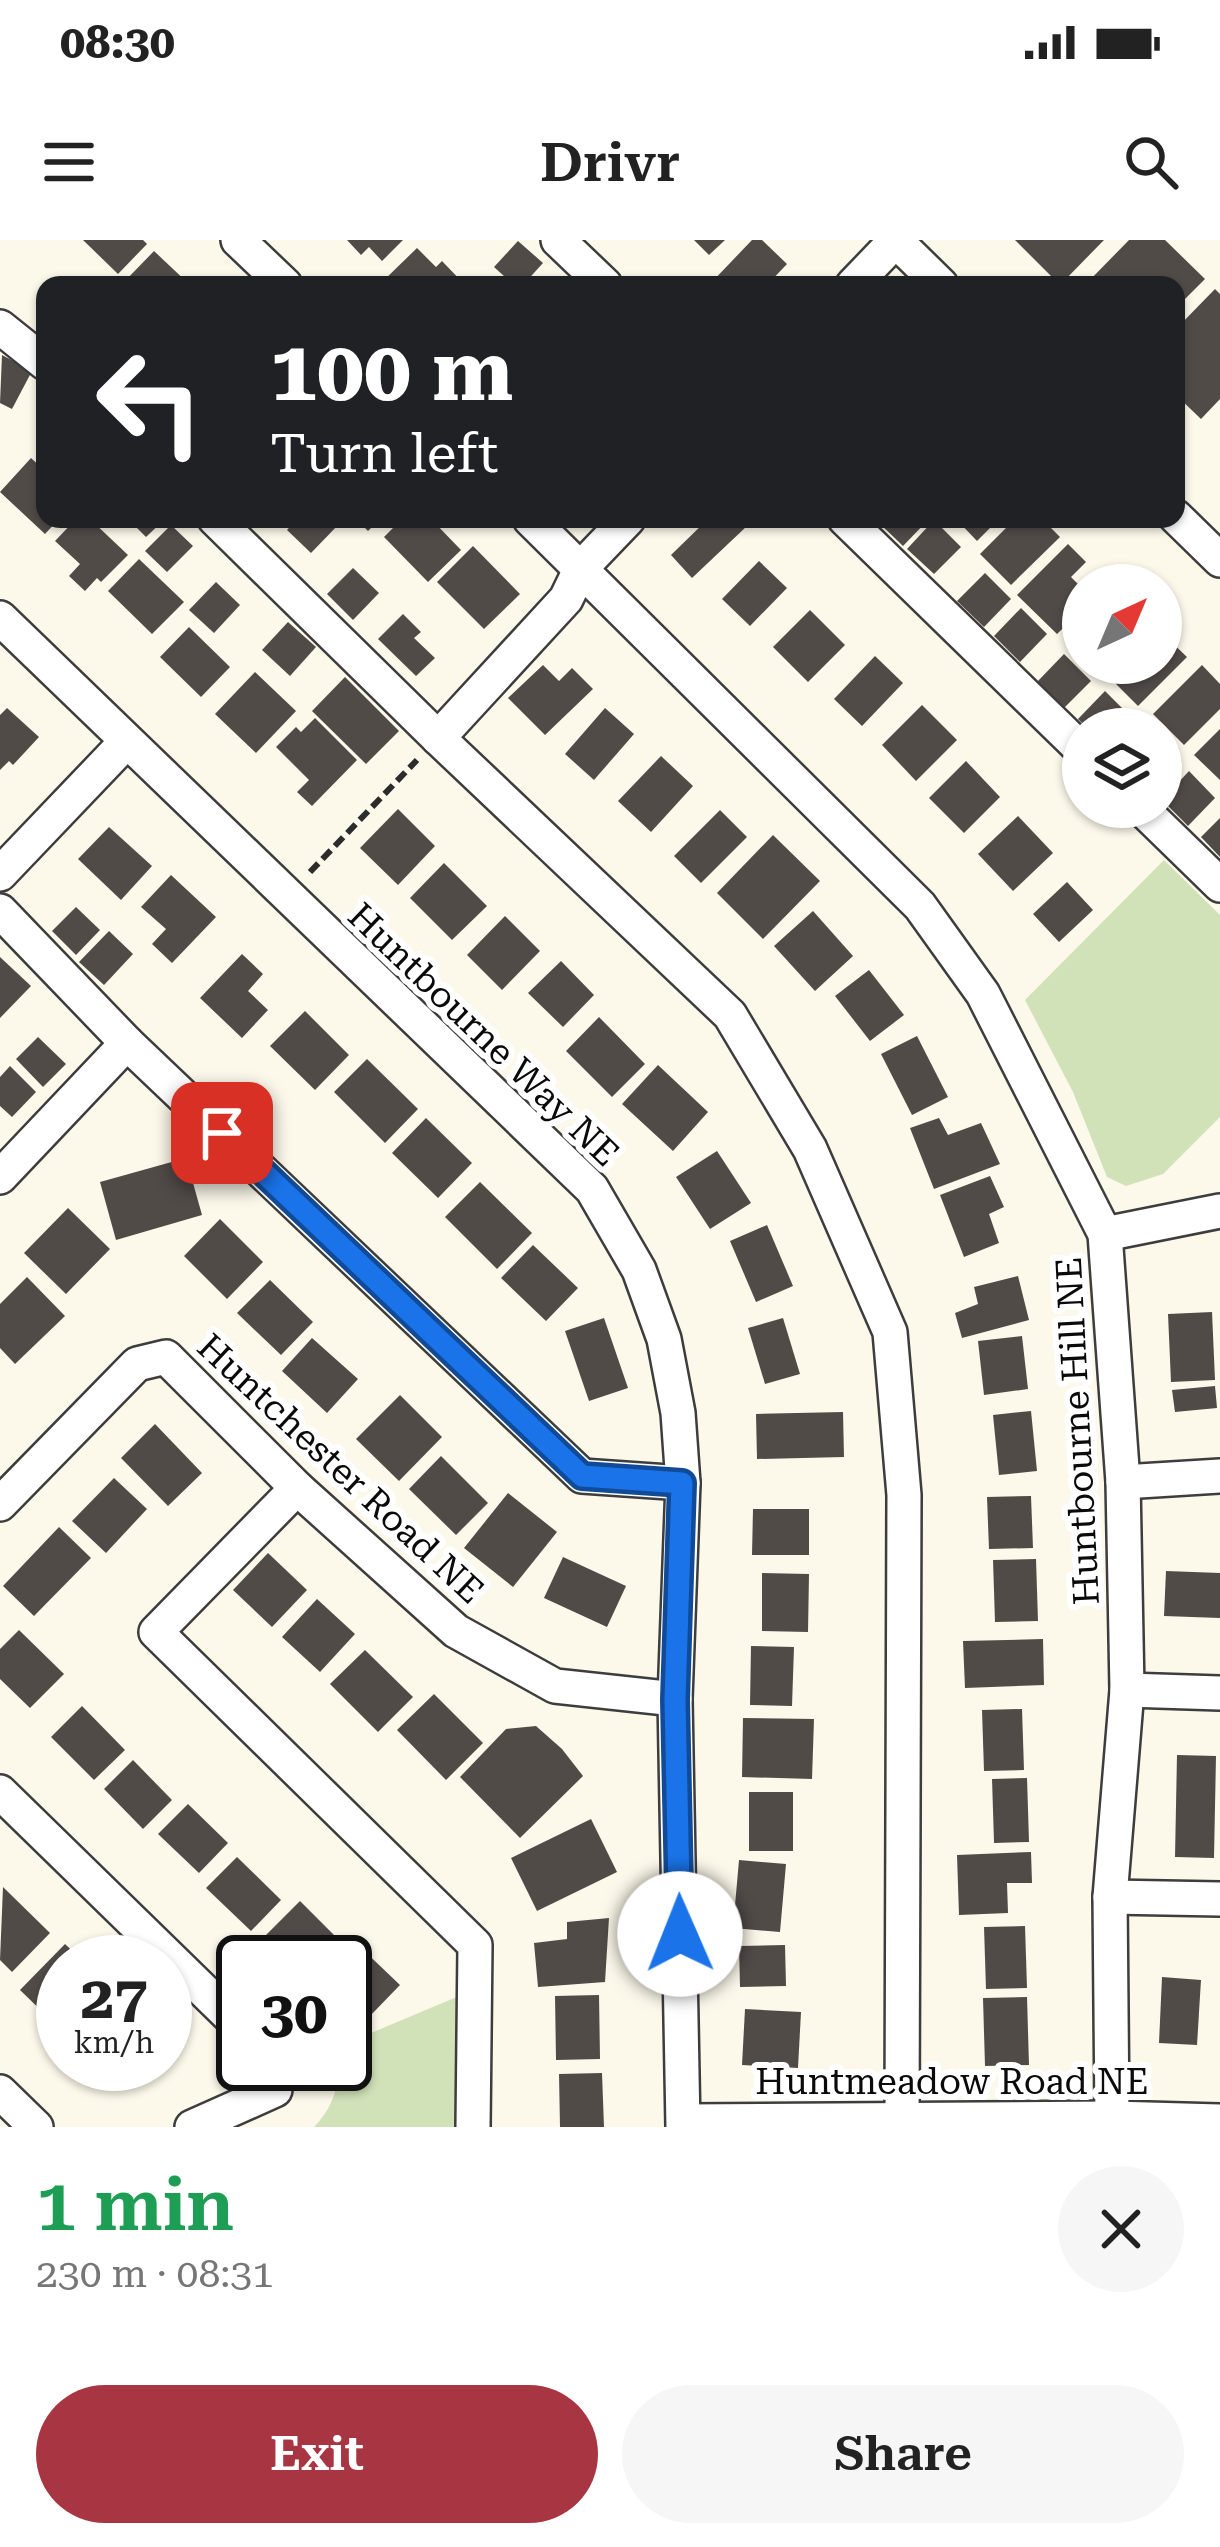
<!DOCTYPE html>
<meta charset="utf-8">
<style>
:root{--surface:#fff;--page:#f6f6f6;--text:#222;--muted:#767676;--accent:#a73642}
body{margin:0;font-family:"Roboto Serif",serif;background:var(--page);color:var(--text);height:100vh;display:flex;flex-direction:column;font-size:45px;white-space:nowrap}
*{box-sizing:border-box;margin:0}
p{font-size:39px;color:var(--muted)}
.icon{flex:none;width:66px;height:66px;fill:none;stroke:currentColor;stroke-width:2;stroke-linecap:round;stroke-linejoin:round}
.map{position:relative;height:1887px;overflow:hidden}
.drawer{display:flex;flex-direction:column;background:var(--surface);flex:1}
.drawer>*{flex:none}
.banner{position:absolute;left:36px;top:36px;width:1149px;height:252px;border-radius:24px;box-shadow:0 3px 9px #0004;background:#202124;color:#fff;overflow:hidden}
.needle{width:78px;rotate:44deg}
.tools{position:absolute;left:1062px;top:324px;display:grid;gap:24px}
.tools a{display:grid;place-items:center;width:120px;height:120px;border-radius:50%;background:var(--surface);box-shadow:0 3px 9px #0004;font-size:60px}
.speed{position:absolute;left:36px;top:1695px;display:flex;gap:24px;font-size:60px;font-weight:700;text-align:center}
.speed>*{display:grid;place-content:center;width:156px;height:156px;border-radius:50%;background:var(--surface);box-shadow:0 3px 9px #0004;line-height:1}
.speed small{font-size:30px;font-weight:400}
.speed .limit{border:6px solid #111;border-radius:18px;background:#fff;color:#111}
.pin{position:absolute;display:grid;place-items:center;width:102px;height:102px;color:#fff;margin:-51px;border-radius:24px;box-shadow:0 6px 18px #0006}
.me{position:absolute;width:132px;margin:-66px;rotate:359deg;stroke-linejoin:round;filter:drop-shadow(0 0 9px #0008)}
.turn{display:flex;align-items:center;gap:42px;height:252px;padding:0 36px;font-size:54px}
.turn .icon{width:156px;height:156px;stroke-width:2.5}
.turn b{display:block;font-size:84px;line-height:102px}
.round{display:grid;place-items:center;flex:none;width:126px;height:126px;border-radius:63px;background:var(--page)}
.head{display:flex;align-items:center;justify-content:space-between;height:204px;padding:0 36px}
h1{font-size:72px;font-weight:600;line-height:90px;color:#1e9e55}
.primary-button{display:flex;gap:24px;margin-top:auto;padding:24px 36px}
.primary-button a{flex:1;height:138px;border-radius:72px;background:var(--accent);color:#fff;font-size:48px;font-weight:600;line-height:138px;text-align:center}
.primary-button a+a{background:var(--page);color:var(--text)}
.status{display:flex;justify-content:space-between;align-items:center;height:84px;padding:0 60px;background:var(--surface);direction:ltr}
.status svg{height:33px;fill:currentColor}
header{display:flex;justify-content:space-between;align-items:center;height:156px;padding:0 36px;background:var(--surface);font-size:54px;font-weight:600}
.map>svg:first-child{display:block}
.green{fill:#d1e2b9}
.building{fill:#514b48}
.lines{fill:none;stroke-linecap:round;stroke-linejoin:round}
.minor-casing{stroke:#3d3d3d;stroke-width:38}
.path{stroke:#2c2c2c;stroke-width:6;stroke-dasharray:12 6;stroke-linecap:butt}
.minor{stroke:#fff;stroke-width:33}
.route-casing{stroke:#114b97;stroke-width:30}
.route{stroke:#1a73e8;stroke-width:21}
.labels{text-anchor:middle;stroke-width:12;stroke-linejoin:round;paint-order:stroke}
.street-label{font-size:36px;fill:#0a0a0a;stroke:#fff}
</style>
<div class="status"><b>08:30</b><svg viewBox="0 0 49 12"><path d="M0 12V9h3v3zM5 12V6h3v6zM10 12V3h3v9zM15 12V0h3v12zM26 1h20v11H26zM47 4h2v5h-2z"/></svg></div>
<header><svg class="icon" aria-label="menu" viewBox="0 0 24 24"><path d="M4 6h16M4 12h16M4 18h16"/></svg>Drivr<svg class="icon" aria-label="search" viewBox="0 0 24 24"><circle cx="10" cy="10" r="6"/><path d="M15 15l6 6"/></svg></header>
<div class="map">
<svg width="1220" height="1887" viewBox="0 0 1220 1887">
<rect width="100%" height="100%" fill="#fcf8ea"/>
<g class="green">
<polygon points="1164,620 1220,675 1220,877 1163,934 1126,946 1107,937 1073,852 1025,760"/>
<path d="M459 1756 455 1887H314C331 1870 340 1848 337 1824H345V1804Z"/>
</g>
<g class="building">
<polygon points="83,0 143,0 147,4 118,34"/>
<polygon points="347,0 403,0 382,21 369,7 361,15"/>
<polygon points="694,0 725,0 709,15"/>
<polygon points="752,0 762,0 787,24 767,45 709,45"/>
<polygon points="1015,0 1104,0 1060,45"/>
<polygon points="1129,0 1165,0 1205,39 1176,68 1176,45 1085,45"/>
<polygon points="518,1 543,23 523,45 514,45 494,27"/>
<polygon points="417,8 436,27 442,21 465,45 379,45"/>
<polygon points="154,11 190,45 127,45 124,42"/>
<polygon points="1215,49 1220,54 1220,159 1201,179 1176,155 1176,89"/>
<polygon points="2,115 32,131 12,169 0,163"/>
<polygon points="31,218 45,231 45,279 59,279 45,294 0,252"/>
<polygon points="76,279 90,279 128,315 101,342 97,338 85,351 69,336 80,324 55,301"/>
<polygon points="128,279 165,279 146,297"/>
<polygon points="297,279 333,279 339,284 311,313 287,290"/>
<polygon points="356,279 380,279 368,291"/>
<polygon points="402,279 431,279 461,310 428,342 384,297"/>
<polygon points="708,279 741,279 747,286 692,338 671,315"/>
<polygon points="875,279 929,279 903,306"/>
<polygon points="956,279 999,279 977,301"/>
<polygon points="1015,279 1042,279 1060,297 1011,345 980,314"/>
<polygon points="934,280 961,307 934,334 907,309"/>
<polygon points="171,285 193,306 167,332 145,311"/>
<polygon points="1068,304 1086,322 1071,337 1083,349 1083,369 1057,394 1017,355"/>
<polygon points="473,306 520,354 484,389 437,342"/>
<polygon points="139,319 184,362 152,394 108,351"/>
<polygon points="759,321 787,348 750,386 722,359"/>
<polygon points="353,328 379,353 353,380 327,354"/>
<polygon points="985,333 1011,359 984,387 957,361"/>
<polygon points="216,342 240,365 214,393 189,370"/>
<polygon points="1021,368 1047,394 1020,422 994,396"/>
<polygon points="810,370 845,405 808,442 773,407"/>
<polygon points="403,374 421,392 414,398 435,418 416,436 378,399"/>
<polygon points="1083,374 1083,414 1063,394"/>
<polygon points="288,382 316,407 290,436 262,410"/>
<polygon points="189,387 230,427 201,457 160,417"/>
<polygon points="1161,392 1187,417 1138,466 1107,435 1119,423 1161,423"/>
<polygon points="1064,414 1091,441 1064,468 1037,442"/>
<polygon points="875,416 903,443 862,486 834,459"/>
<polygon points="543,425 559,441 572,428 593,449 545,495 508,458"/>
<polygon points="1202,425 1220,444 1220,469 1184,505 1153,474"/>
<polygon points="255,432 296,471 256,513 215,474"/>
<polygon points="345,437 399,491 366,524 312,471"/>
<polygon points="1105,451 1132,478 1121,489 1088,489 1078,479"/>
<polygon points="922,465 957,500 916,541 882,505"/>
<polygon points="7,468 39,497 13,525 9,521 0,530 0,475"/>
<polygon points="605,468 634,494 594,540 565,514"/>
<polygon points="315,478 357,520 312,566 297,552 309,540 276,507 296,487 301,492"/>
<polygon points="1220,489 1220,540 1194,515"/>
<polygon points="1161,501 1179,518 1161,536"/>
<polygon points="661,516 693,546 651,592 618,561"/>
<polygon points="966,521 1000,557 964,593 929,558"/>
<polygon points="1189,531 1215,558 1188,586 1162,560"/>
<polygon points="398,569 435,606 398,645 360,608"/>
<polygon points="720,570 747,597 701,643 674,616"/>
<polygon points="1018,576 1053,613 1013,651 978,614"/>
<polygon points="1220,578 1220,617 1201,597"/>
<polygon points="109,587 152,626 121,660 78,619"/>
<polygon points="773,595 820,641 763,699 717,653"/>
<polygon points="444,623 487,666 452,700 410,658"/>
<polygon points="171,635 216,677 172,723 152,704 166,689 141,667"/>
<polygon points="1067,642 1093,670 1059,702 1033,674"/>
<polygon points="76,667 100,690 76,715 52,691"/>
<polygon points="813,671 853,716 815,751 774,706"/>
<polygon points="505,676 540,711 502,750 467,715"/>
<polygon points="109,691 133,714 104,745 79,722"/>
<polygon points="242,714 263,734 248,751 268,770 242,798 200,758"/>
<polygon points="0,717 31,746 0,778"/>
<polygon points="561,721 594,755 563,787 528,753"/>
<polygon points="869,730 904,775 870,801 835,756"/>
<polygon points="305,771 349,815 315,850 270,806"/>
<polygon points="599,777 645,824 612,857 566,811"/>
<polygon points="917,796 948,857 912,875 881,814"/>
<polygon points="38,797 66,824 43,847 16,819"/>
<polygon points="367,819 418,869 385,903 334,852"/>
<polygon points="658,825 708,872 673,911 622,864"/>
<polygon points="10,826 36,852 12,877 0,866 0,837"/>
<polygon points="426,878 472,923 438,958 392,913"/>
<polygon points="939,878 948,895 981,883 1000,924 934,949 910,888"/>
<polygon points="717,911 751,963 710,989 676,937"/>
<polygon points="186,918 202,975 116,1000 100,942"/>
<polygon points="990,936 1004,967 989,974 999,1003 964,1017 940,955"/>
<polygon points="480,942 532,993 497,1029 445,977"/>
<polygon points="68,968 110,1009 66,1054 24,1013"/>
<polygon points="220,979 263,1022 227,1059 184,1016"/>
<polygon points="767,985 793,1046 756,1062 730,1001"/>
<polygon points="533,1005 578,1048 546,1081 501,1038"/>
<polygon points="1018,1036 1029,1080 962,1098 955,1073 978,1064 974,1047"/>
<polygon points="27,1037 65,1076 15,1124 0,1108 0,1064"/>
<polygon points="270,1040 313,1082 281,1115 237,1073"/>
<polygon points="1212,1072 1215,1140 1171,1142 1168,1074"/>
<polygon points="604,1078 628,1148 589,1161 565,1091"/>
<polygon points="783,1078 800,1134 765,1144 748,1088"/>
<polygon points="1022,1096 1028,1149 984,1155 978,1101"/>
<polygon points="312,1098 358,1139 327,1173 282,1131"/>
<polygon points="1215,1146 1217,1168 1175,1172 1172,1150"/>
<polygon points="400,1155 442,1197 399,1241 356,1199"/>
<polygon points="1031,1171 1037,1231 999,1235 993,1175"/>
<polygon points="843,1172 844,1217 757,1219 756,1174"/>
<polygon points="155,1184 202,1233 168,1266 121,1218"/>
<polygon points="441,1216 488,1263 456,1295 409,1249"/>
<polygon points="114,1238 147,1269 106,1313 72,1281"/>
<polygon points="508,1253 557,1292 513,1347 464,1308"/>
<polygon points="1031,1256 1033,1308 989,1309 987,1257"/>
<polygon points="753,1269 809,1269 809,1315 752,1315"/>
<polygon points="59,1287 91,1318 34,1376 3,1346"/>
<polygon points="268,1313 307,1350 272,1387 233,1350"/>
<polygon points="563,1317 626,1346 607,1387 544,1358"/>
<polygon points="1036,1319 1038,1381 995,1382 993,1320"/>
<polygon points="1166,1331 1220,1333 1220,1378 1164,1376"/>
<polygon points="762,1333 809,1334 808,1392 762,1391"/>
<polygon points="317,1359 355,1394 320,1432 282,1397"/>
<polygon points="19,1390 64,1434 30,1468 0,1439 0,1409"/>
<polygon points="1043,1399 1044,1445 965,1448 963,1401"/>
<polygon points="751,1406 794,1407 792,1466 750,1465"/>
<polygon points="365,1410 413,1457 378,1492 330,1444"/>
<polygon points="434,1454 483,1503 446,1540 397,1490"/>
<polygon points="82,1466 125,1510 94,1540 51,1497"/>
<polygon points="1022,1469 1024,1530 984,1531 982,1470"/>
<polygon points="743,1478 814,1479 812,1539 742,1537"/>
<polygon points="536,1486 562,1509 583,1536 520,1598 460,1537 506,1489"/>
<polygon points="1177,1515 1216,1516 1214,1618 1175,1617"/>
<polygon points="133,1520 172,1560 143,1589 104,1549"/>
<polygon points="1027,1538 1029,1602 994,1603 992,1539"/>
<rect x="749" y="1552" width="44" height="59"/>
<polygon points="188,1564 228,1603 199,1633 158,1594"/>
<polygon points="591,1579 617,1632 537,1671 511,1618"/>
<polygon points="1031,1612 1032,1643 1007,1643 1008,1673 959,1675 957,1615"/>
<polygon points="237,1617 281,1660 251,1691 206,1648"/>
<polygon points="739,1620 786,1624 780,1692 733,1688"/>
<polygon points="3,1647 50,1693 12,1732 0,1720"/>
<polygon points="300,1661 334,1695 308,1722 291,1722 265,1696"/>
<polygon points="609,1678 605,1742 538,1747 534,1703 567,1699 567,1682"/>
<polygon points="1025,1686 1027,1748 986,1749 984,1687"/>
<polygon points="355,1702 400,1745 368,1778 345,1756 345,1722 335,1722"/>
<polygon points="65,1704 84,1722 63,1722 63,1778 56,1785 20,1750"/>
<polygon points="785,1705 786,1746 740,1747 739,1706"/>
<polygon points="1162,1737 1201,1740 1197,1805 1159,1803"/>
<polygon points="599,1755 600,1819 556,1820 555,1756"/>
<polygon points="1027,1757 1029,1825 985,1826 983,1758"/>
<polygon points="745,1769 801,1772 798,1828 742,1825"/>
<polygon points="120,1824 154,1824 137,1841"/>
<polygon points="602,1833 604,1887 560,1887 559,1834"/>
</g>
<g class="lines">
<g class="minor-casing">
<g id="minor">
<polyline points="238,0 285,45"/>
<polyline points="558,0 605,45"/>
<polyline points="895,0 941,45"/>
<polyline points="853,45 896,0"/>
<polyline points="0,87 45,123"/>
<polyline points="1176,277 1220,320"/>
<polyline points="215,279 438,498 730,775 810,909 890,1092 904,1255 902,1880"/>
<polyline points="530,279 920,666 983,754 1105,994 1123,1242 1127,1450 1110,1657 1112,1878"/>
<polyline points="845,279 1083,511"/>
<polyline points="0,378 592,949 639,1030 664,1099 678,1173 683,1243 675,1459 683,1887"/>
<polyline points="438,498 566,359 581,328 628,279"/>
<polyline points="1140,567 1220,645"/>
<polyline points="0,634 126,502"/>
<polyline points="0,671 127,803 582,1236 683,1243"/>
<polyline points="0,937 127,803"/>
<polyline points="1105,994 1220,971"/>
<polyline points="1123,1242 1220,1236"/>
<polyline points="297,1248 156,1392 475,1705 473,1887"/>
<polyline points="0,1264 137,1124 166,1117 297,1248 456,1391 555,1446 675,1459"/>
<polyline points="1127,1450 1220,1453"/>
<polyline points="0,1552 243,1789"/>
<polyline points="1110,1657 1220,1659"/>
<polyline points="0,1852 36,1887"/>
<polyline points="684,1881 1112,1878 1220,1881"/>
<polyline points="192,1887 275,1850 273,1824"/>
</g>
</g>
<polyline class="path" points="310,632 417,520"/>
<use href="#minor" class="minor"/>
</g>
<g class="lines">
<g class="route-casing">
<polyline id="route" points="222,893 582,1236 682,1243 675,1460 680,1694"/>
</g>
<use href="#route" class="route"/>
</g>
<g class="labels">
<g class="street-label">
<text transform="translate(484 794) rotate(44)" y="13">Huntbourne Way NE</text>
<text transform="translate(1077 1191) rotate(-93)" y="13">Huntbourne Hill NE</text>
<text transform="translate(341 1228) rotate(43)" y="13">Huntchester Road NE</text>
<text x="952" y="1854">Huntmeadow Road NE</text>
</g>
</g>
</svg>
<div class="tools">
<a><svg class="needle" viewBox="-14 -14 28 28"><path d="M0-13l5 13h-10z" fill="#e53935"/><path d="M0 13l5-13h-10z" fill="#767676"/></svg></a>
<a><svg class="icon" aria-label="layers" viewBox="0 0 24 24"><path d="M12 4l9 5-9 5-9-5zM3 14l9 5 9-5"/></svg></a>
</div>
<div class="speed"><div>27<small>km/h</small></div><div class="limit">30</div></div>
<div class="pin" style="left:222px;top:893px;background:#d93025"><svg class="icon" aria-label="arrive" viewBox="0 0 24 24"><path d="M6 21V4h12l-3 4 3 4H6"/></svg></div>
<svg class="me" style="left:680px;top:1694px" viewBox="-20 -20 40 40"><circle r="19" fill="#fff"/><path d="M0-13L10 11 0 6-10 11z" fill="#1a73e8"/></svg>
<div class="banner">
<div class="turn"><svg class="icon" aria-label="left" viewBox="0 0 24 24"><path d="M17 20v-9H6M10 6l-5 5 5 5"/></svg><div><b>100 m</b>Turn left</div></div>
</div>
</div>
<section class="drawer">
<div class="head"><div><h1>1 min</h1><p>230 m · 08:31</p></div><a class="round"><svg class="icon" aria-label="close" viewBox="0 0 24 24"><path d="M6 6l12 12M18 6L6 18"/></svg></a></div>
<div class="primary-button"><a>Exit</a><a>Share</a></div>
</section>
